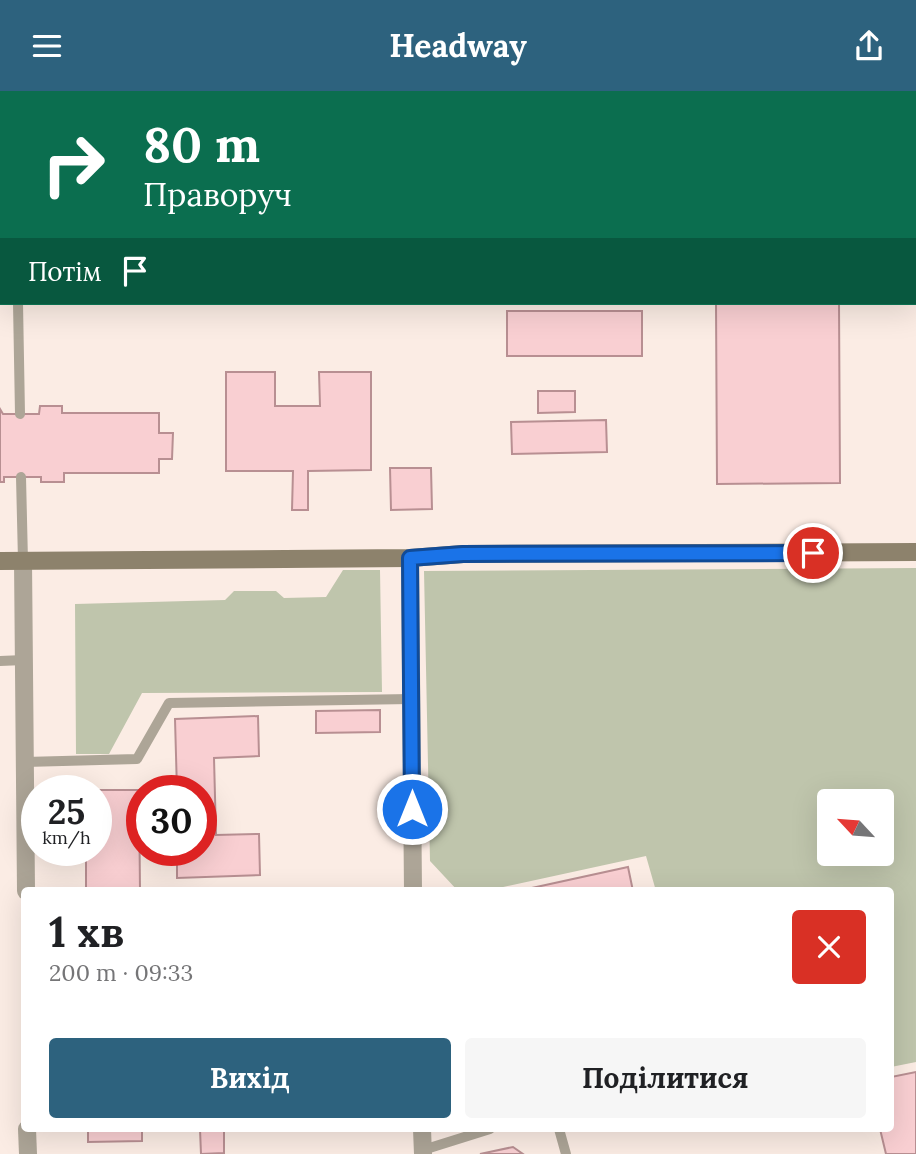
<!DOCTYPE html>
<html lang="uk">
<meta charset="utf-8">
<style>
:root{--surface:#fff;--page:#f6f6f6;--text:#202124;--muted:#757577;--accent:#2d627e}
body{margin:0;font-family:Lora,serif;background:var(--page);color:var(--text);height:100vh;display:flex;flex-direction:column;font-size:26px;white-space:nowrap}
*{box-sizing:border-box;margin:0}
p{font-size:23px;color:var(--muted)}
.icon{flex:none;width:38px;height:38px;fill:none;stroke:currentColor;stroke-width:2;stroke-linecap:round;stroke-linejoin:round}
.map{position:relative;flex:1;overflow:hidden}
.panel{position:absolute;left:21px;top:796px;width:873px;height:245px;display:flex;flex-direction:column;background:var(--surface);border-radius:7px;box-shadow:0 7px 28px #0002}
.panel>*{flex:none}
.top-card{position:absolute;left:0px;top:0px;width:917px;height:214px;box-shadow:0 7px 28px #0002;background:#0b6e4f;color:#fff;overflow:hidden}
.needle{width:46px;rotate:296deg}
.controls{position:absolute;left:817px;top:698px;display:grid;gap:14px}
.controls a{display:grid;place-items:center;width:77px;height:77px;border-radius:7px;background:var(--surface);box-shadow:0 7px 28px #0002;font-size:35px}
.speed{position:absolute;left:21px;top:684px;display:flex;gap:14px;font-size:35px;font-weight:700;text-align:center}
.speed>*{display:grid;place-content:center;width:91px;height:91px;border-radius:50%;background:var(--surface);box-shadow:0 7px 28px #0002;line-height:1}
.speed small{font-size:18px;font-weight:400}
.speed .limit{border:10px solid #d22;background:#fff;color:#111}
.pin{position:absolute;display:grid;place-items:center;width:60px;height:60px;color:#fff;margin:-30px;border:4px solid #fff;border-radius:50%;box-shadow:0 2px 7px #0007}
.me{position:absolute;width:77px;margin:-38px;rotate:0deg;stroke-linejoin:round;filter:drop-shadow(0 0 5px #0008)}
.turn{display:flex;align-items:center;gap:24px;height:147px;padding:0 28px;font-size:32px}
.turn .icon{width:91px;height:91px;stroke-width:2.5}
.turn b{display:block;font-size:49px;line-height:60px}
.then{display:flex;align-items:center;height:66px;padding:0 28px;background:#0003;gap:14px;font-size:26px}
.round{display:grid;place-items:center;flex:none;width:74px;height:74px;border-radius:7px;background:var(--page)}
.headline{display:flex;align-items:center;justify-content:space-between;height:119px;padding:0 28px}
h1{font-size:42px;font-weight:800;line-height:52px}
.action{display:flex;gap:14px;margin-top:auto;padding:14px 28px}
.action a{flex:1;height:80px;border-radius:7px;background:var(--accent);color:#fff;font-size:28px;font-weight:800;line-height:80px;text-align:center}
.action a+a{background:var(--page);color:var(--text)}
header{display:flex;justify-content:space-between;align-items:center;height:91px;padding:0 28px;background:var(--accent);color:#fff;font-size:32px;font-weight:800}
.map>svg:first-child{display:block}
.green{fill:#bfc5ac;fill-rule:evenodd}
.building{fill:#f9cfd2;stroke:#b88f92;stroke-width:2}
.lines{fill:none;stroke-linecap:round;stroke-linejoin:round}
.lane{stroke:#ada597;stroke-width:10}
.street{stroke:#ada597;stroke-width:18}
.secondary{stroke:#8d826c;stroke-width:18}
.route-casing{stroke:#114b97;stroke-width:18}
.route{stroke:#1a73e8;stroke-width:12}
</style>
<header><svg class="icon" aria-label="menu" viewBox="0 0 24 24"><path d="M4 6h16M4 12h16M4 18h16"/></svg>Headway<svg class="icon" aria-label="share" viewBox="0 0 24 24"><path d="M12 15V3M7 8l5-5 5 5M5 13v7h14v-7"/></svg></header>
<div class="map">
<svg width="916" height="1063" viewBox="0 0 916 1063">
<rect width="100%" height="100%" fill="#fbece4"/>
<g class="green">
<path d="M916 477V971L891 976V800H656L646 765 485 800H458L430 770 424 480ZM830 710H882V763H830Z"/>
<polygon points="343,479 380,479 382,601 142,602 109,663 76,663 75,513 225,509 234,500 276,500 284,507 326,506"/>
</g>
<g class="building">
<rect x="440" y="0" width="55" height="2"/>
<rect x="715" y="0" width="160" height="2"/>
<polygon points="716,212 839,212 840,392 717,393"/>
<rect x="507" y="220" width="135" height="45"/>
<polygon points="226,281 275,281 275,315 320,315 319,281 371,281 371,379 308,380 308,419 292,419 293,380 226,380"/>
<polygon points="538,300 575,300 575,321 538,322"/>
<polygon points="40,315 62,315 62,322 159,322 159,342 173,342 172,368 159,368 159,382 64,382 64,391 41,391 41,386 4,386 4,391 0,391 0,318 3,323 39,323"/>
<polygon points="606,329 607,361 512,363 511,331"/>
<polygon points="390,377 431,377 432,418 391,419"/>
<polygon points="380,619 380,641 316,642 316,620"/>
<polygon points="258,625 259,665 214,667 216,744 259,743 260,784 177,787 177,760 201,760 201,700 177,700 175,628"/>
<polygon points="85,699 139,699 140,800 86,800 86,760 96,760 96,700"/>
<polygon points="628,776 633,800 518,800"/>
<polygon points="916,981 916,1063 886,1063 880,1038 891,1038 891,986"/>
<polygon points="88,1038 142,1038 142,1050 88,1051"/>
<polygon points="200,1038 224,1038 224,1062 201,1063"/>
<polygon points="513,1056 523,1063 480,1063"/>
</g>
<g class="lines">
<g class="lane">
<polyline points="15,0 15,2"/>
<polyline points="0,15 2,15"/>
<polyline points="18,212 20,323"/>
<polyline points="21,386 23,470"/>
<polyline points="0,570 24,569"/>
<polyline points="25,671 137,668 169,612 411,608"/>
<polyline points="559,1038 566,1063"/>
<polyline points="423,1059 490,1038"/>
</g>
<g class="street">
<polyline points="410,467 413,800"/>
<polyline points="23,470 26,800"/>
<polyline points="27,1038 28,1063"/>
<polyline points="422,1038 423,1063"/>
</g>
<polyline class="secondary" points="0,470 410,467 463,463 916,461"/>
</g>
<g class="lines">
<g class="route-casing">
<polyline id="route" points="412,718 410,467 463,463 813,462"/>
</g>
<use href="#route" class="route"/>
</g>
</svg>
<div class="controls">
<a><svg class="needle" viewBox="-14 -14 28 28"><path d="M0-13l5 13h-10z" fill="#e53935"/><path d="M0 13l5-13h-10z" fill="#757577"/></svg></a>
</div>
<div class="speed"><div>25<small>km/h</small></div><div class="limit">30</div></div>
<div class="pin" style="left:813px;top:462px;background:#d93025"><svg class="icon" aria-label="arrive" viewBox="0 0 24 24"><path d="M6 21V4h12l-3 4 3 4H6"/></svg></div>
<svg class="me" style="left:412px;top:718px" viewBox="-20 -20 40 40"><circle r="17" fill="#1a73e8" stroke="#fff" stroke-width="3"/><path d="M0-11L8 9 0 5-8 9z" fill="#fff"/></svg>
<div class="top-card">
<div class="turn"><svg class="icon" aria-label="right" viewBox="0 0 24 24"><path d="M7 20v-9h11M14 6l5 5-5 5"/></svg><div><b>80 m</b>Праворуч</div></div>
<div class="then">Потім<svg class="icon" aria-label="arrive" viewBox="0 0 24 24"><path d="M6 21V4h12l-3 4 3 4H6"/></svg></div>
</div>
<section class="panel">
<div class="headline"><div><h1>1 хв</h1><p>200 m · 09:33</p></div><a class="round" style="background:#d93025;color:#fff"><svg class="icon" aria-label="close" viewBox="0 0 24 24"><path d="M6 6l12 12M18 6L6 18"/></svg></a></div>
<div class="action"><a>Вихід</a><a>Поділитися</a></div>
</section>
</div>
